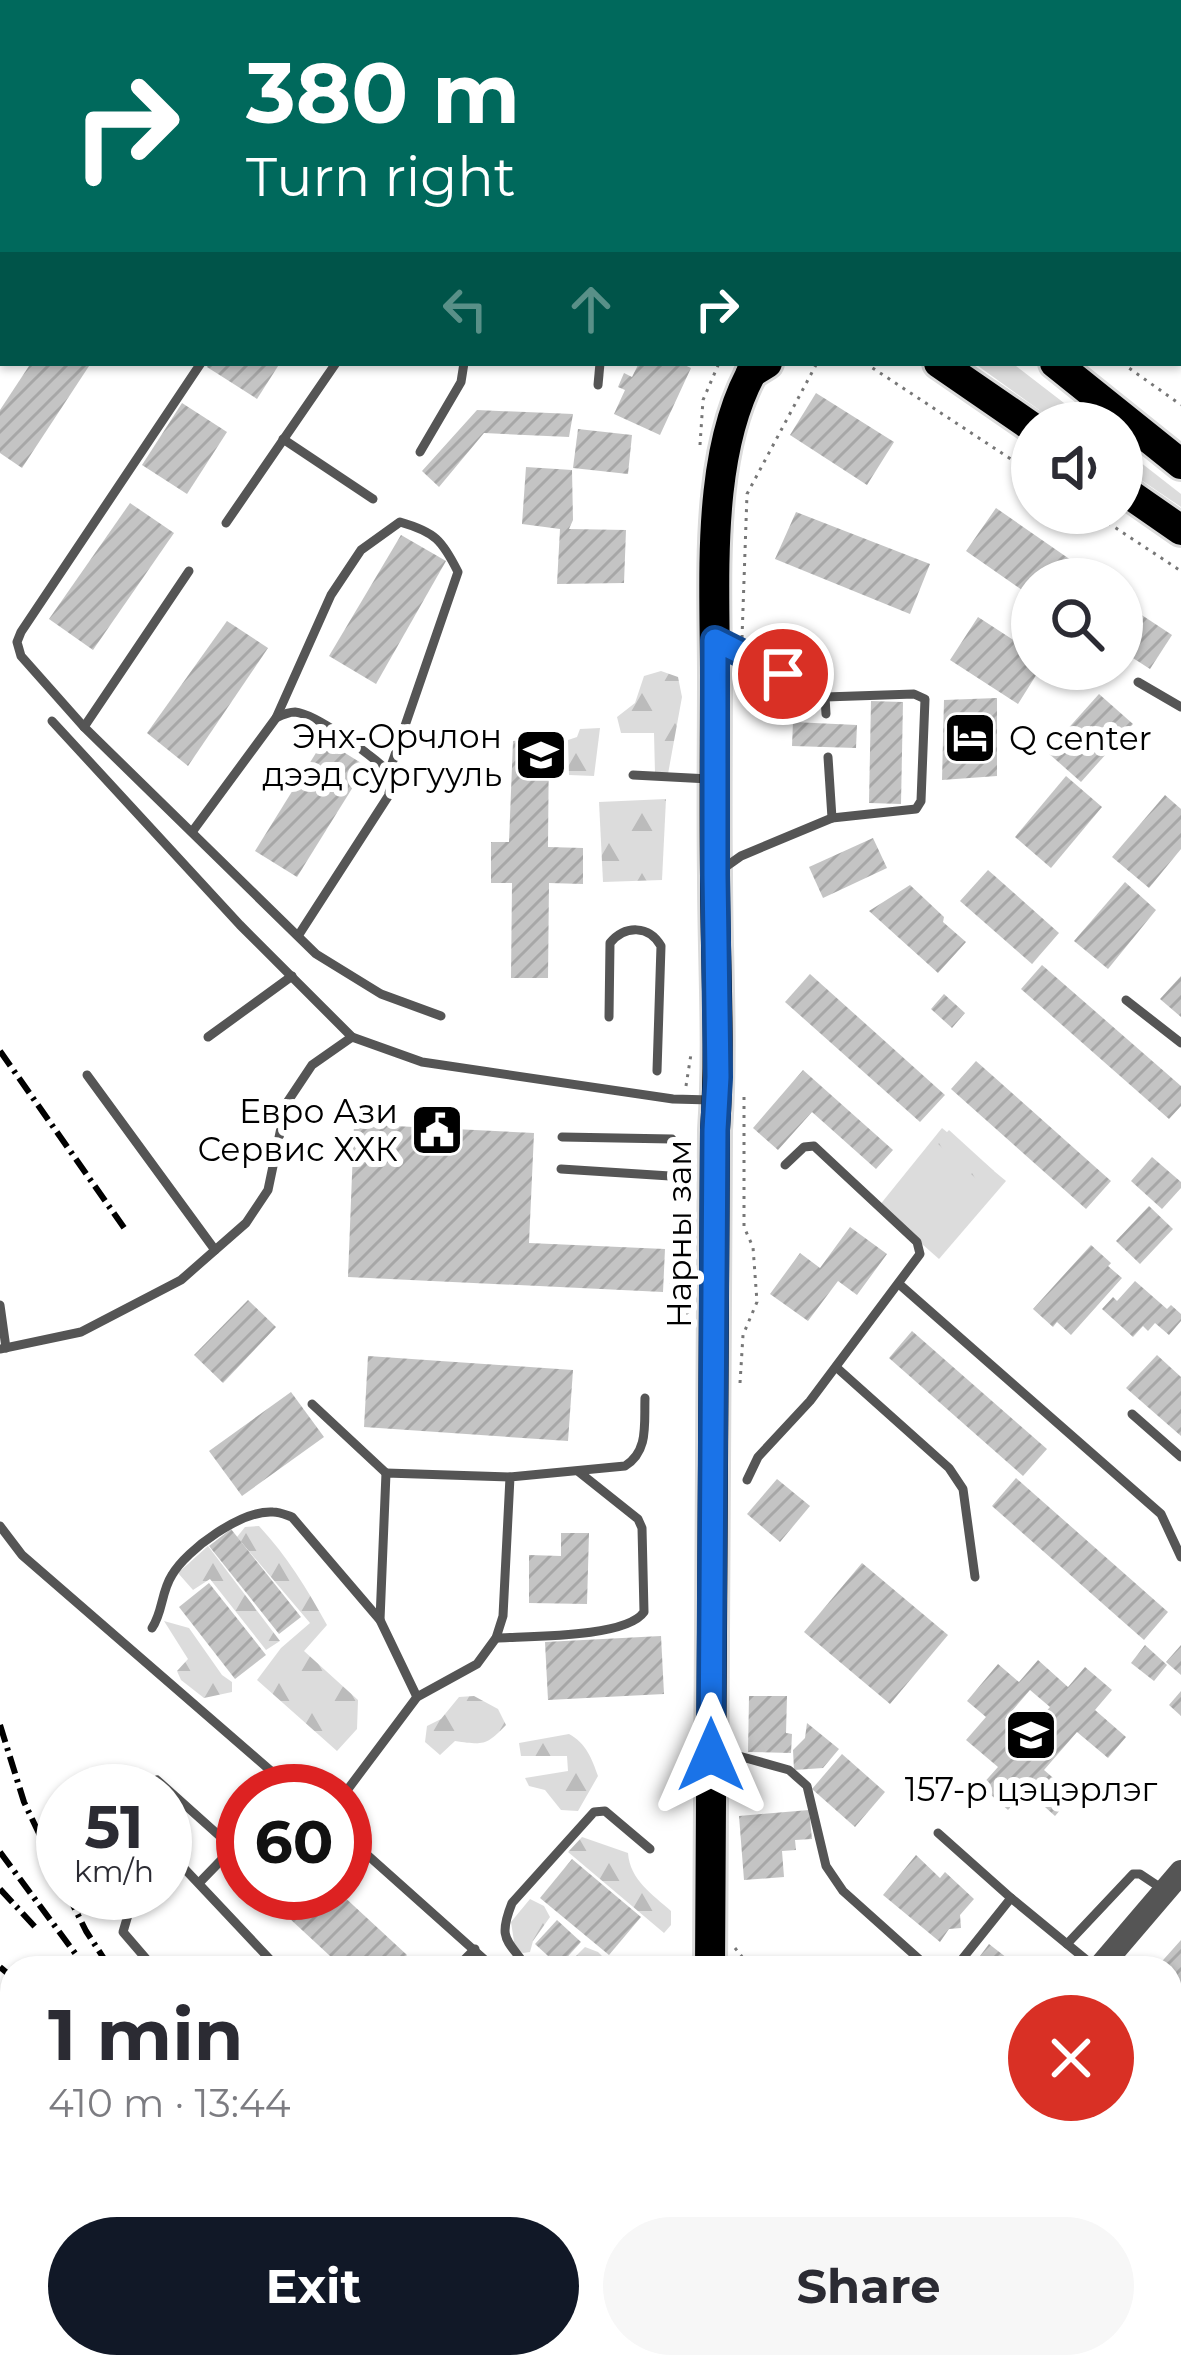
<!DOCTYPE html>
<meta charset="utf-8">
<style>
:root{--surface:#fff;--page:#f7f7f7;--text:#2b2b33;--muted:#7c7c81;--accent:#111827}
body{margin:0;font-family:Montserrat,sans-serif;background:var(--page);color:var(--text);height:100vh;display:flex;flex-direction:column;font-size:45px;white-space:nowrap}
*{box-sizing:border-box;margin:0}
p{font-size:39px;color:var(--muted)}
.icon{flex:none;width:66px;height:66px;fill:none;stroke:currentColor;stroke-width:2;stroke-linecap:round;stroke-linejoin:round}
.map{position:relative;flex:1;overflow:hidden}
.side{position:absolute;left:0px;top:1956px;width:1182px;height:423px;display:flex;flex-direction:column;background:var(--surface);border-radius:36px 36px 0 0;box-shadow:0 3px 9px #0004}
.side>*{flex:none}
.hud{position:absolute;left:0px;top:0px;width:1182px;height:366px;box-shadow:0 3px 9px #0004;background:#00695c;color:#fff;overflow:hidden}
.buttons{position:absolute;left:1011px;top:402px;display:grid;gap:24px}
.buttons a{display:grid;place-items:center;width:132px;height:132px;border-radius:50%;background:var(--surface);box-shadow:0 3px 9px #0004;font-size:60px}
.speed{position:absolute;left:36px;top:1764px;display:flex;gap:24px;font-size:60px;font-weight:700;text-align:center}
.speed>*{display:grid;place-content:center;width:156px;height:156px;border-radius:50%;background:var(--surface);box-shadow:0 3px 9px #0004;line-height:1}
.speed small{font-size:30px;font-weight:400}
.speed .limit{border:18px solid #d22;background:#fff;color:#111}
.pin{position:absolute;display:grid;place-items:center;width:102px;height:102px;color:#fff;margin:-51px;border:6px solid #fff;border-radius:50%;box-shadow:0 3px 12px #0007}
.me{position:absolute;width:132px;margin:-66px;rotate:0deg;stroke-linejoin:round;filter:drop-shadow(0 0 9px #0008)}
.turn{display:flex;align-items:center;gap:42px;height:252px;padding:0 48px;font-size:54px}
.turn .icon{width:156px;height:156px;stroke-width:2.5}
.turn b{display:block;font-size:84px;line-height:102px}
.lanes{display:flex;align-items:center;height:114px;padding:0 48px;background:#0003;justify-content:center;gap:60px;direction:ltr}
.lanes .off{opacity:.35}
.round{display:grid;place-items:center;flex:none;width:126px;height:126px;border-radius:63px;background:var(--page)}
.summary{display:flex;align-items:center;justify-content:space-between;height:204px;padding:0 48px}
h1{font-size:72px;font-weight:700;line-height:90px}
.button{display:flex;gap:24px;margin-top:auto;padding:24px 48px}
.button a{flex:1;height:138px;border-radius:72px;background:var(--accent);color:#fff;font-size:48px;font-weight:700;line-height:138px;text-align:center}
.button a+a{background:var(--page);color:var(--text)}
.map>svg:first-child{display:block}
.green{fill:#dcdcdc}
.forest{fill:url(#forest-firs)}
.building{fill:url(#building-hatch);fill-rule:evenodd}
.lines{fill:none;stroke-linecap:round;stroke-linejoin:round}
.primary-casing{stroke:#dbdbdb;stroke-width:36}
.trunk-casing{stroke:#dbdbdb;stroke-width:36}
.path{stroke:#777;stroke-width:3;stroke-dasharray:3 6;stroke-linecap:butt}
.service{stroke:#555;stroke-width:9}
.minor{stroke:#555;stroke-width:18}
.tertiary{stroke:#555;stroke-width:24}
.primary{stroke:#000;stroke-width:30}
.trunk{stroke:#000;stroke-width:30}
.rail{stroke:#000;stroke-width:6;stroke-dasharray:18 6 3 6;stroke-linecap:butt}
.route-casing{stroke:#114b97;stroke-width:30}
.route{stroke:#1a73e8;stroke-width:21}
.labels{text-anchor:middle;stroke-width:12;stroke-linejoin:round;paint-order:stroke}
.poi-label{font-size:33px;fill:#000;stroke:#fff;text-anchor:end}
.street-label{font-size:33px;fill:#000;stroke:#fff}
</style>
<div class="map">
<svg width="1181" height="2377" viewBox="0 0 1181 2377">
<defs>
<pattern id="forest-firs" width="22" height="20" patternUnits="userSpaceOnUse" patternTransform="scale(3)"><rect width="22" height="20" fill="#dcdcdc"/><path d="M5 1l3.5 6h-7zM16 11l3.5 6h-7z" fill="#bbb"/></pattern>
<pattern id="building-hatch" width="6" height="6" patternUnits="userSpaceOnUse" patternTransform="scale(3)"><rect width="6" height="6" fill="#c4c4c4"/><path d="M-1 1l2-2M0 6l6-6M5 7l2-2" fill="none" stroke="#a7a7a7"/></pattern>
</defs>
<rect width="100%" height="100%" fill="#fff"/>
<g class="green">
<polygon points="974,363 1012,363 1090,423 1057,423"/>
<polygon points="1122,448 1181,494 1181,507 1122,467"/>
<polygon points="942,1128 1006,1181 939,1259 879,1206"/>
<polygon points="1181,2120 1181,2203 1170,2216 1170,2133"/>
<polygon points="1004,2367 1159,2367 1171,2377 1015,2377"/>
</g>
<g class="forest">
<polygon points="661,671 678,677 682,697 668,774 655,773 654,733 621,733 617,717 635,703 644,676"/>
<polygon points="600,728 594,776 569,775 568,740 577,737 580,729"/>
<polygon points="666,799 662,880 603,882 599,802"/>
<polygon points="949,1130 994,1171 982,1184 937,1143"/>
<path d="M245 1527 259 1526C287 1556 307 1589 327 1625L304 1651 358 1700 357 1729 337 1751 257 1680 281 1648 310 1623 237 1537Z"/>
<polygon points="208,1546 280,1641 266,1650 210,1579 193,1590 178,1573"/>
<polygon points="164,1621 189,1628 222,1675 232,1682 232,1692 204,1698 181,1680 177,1671 188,1659"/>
<path d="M474 1696 498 1709 506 1725C486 1746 483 1745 455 1741L440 1755 425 1742 427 1726 441 1719 459 1697Z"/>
<path d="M569 1734C586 1743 592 1759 598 1776L578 1811 561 1810 545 1790 529 1786 525 1778 568 1771 567 1756H521L519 1743Z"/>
<path d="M582 1837 628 1853C630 1880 652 1894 671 1911V1925L664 1933 568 1852Z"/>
<polygon points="530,1899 544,1906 550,1917 533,1941 530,1952 523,1953 515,1948 511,1922"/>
<polygon points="585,1947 598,1952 608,1962 605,1968 564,1968"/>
</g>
<g class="building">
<polygon points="31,363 91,363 22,468 0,453 0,410"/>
<polygon points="209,363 280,363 257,399 207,367"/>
<polygon points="639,363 680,363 691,368 660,435 614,414 625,390 618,387 624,373 632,377"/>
<polygon points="816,393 894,442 867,485 790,435"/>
<polygon points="182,403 227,432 187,494 142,465"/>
<polygon points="477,410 573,414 569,437 484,433 439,487 422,471"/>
<polygon points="578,429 632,435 628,474 573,468"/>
<polygon points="526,467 572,470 573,520 569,529 626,530 624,583 557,584 560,529 522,524"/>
<polygon points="130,503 174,533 93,650 49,619"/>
<polygon points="996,508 1081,567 1072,579 1032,579 1032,597 966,551"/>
<polygon points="796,512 930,564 910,614 775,559"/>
<polygon points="401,535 446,561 376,684 329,656"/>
<polygon points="1122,602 1172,635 1150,669 1122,651"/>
<polygon points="978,617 1032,652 1032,669 1040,669 1018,704 950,660"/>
<polygon points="227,621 268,648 188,766 147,733"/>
<polygon points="1099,694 1133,724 1081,782 1047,752"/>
<polygon points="997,698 997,776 942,780 944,700"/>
<polygon points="871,701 903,702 901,804 869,803"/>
<polygon points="793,722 857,725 856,748 792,746"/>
<polygon points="549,737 548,847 583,848 583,884 549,883 548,978 511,978 512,883 491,883 491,842 509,842 513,741"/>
<polygon points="324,740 366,766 297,877 255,851"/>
<polygon points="1066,776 1102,807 1051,868 1015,837"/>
<polygon points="1165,795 1181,809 1181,849 1149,888 1112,857"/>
<polygon points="873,838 887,868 823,898 809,867"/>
<polygon points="988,870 1059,933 1032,964 960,901"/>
<polygon points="1125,882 1156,910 1108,969 1074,941"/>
<polygon points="910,885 944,917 943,922 966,942 938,973 869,911"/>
<polygon points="1042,965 1181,1086 1181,1106 1169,1119 1021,989"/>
<polygon points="810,974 945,1095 920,1122 785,1002"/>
<polygon points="1181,976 1181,1017 1160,999"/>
<polygon points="944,994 965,1013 952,1028 931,1009"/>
<polygon points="976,1061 1111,1181 1086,1209 951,1089"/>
<polygon points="803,1070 893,1150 876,1169 812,1112 778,1150 753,1128"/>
<polygon points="354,1124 534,1133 529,1243 665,1249 663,1292 348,1277"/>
<polygon points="1152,1157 1181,1182 1181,1188 1162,1209 1131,1181"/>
<polygon points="1149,1206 1173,1229 1140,1264 1116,1241"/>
<polygon points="850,1227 887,1254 857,1295 838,1281 808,1321 770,1294 800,1253 820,1268"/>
<polygon points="1091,1245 1111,1263 1108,1266 1122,1278 1071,1335 1057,1322 1053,1327 1033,1309"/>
<polygon points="1135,1281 1167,1309 1171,1305 1181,1314 1181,1321 1169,1335 1155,1323 1148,1331 1143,1326 1133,1337 1102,1309 1113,1297 1117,1301"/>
<polygon points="248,1300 276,1327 223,1383 194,1355"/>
<polygon points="912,1331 1047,1449 1023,1476 889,1358"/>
<polygon points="1157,1355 1181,1377 1181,1436 1126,1388"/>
<polygon points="368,1356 573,1370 568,1441 364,1427"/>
<polygon points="291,1392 324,1437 242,1496 209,1451"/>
<polygon points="1016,1478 1168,1612 1144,1640 992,1506"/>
<polygon points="777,1479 810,1506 780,1542 747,1514"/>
<polygon points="231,1529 301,1617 279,1634 209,1546"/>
<polygon points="561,1533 589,1533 587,1604 529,1603 529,1555 561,1556"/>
<polygon points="862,1563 948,1635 890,1704 804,1632"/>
<polygon points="209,1583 266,1655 235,1679 179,1607"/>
<polygon points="661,1636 664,1694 548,1700 545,1642"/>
<polygon points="1145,1645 1167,1665 1154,1681 1131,1663"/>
<polygon points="1181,1645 1181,1675 1166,1662"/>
<path d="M1038 1660 1068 1687 1085 1667 1112 1690 1095 1710 1126 1737 1108 1758 1077 1732 1044 1770 1073 1795 1055 1816 1026 1790 1008 1810 981 1786 998 1767 966 1740 986 1717 967 1701 998 1664 1019 1682ZM1030 1690 1050 1707 1025 1736 1005 1719Z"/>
<polygon points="1181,1691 1181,1716 1169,1705"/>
<polygon points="749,1696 787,1696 786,1733 792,1734 791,1753 748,1752"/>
<polygon points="807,1723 839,1749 823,1768 794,1770 793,1750 805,1738"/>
<polygon points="842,1754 885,1792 855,1827 812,1789"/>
<polygon points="809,1810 812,1839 795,1840 796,1850 782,1851 784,1877 744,1880 739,1816"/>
<polygon points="916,1855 940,1878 945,1872 974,1899 960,1915 961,1928 949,1929 940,1942 883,1895"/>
<polygon points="572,1859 641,1917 609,1955 540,1898"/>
<polygon points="262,1893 340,1893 407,1955 395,1968 343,1968"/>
<polygon points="557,1920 581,1942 559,1966 535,1944"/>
<polygon points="1181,1940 1181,2000 1170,1990 1170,1968 1156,1968"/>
<polygon points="989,1944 1020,1968 971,1968"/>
<polygon points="1181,2220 1181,2278 1170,2268 1170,2232"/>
<polygon points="131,2367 289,2367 298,2377 121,2377"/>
<polygon points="550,2367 608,2367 620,2377 561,2377"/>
</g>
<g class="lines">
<g class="primary-casing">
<g id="primary">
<path d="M710 1968 715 1130C721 1045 715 960 715 875 714 808 715 742 715 675 715 579 705 447 757 363"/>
<polyline points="922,2367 933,2377"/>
<polyline points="971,2367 982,2377"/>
</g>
</g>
<g class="trunk-casing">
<g id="trunk">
<polyline points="406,0 410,3"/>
<polyline points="525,0 529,3"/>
<polyline points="939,363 1032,427"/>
<polyline points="1055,363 1181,464"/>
<polyline points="751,373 767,363"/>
<polyline points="1122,489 1181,530"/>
</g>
</g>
<g class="path">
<polyline points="595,0 599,3"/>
<polyline points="865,363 1032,473"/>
<polyline points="1122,363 1181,405"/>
<polyline points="700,445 703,400 719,363"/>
<polyline points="1093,513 1181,571"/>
<polyline points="742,638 747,494 817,363"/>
<polyline points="686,1086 691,1054"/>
<polyline points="676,1191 671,1288 688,1314"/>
<polyline points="740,1383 743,1335 757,1302 753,1247 744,1227 744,1091"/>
<polyline points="735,1948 751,1968"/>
<polyline points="1080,2367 1091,2377"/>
</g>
<g class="service">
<polyline points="125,0 129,3"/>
<polyline points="1179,127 1181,125"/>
<polyline points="1179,282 1181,284"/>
<polyline points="1179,347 1181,348"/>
<polyline points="201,363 21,632 17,642 21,656 84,727 316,954 381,994 441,1016"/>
<polyline points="598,385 600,363"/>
<polyline points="283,439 373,499"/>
<polyline points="420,452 461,382 464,363"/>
<polyline points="226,523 336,363"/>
<polyline points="723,643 825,697 826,714"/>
<polyline points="1138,682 1181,707"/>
<polyline points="825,697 914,694 925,699 921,801 916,809 832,818"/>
<path d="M276 718 331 595 361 550 400 522C435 532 442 540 458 572L389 772"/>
<polyline points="52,721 240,925 352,1037"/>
<polyline points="84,727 189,571"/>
<polyline points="633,775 709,779"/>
<path d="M192 832 276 718C282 715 288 712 295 712 317 714 372 756 389 772V795L298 936"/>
<polyline points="724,868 741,856 832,818 828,757"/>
<polyline points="1126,1000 1181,1043"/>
<path d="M609 1017 610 943C625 925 649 925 661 946L657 1071"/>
<polyline points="208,1037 292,976"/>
<polyline points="87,1075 215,1250"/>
<polyline points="562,1137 672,1139"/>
<polyline points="561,1169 670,1176"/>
<polyline points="899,1284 1161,1514 1181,1557"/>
<polyline points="0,1305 6,1348"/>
<polyline points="0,1349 81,1332 181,1280 246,1223 268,1190 286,1104 312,1065 352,1037 422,1062 673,1099 711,1100"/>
<polyline points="836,1367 949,1468 963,1489 975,1577"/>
<polyline points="312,1404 386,1473"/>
<polyline points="1132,1414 1181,1457"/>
<polyline points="747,1480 758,1457 810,1401 920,1254 917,1242 814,1146 804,1147 785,1165"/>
<polyline points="0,1526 22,1555 294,1791"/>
<polyline points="380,1620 386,1473 510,1477"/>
<path d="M152 1628C163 1612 161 1592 172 1575 187 1549 242 1510 273 1512 280 1512 286 1515 292 1517L380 1620 417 1697"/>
<path d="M496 1638C529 1636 626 1638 644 1612L642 1528 638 1519 579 1472"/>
<polyline points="717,1754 728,1753 789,1770 807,1786 826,1866 843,1891 929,1968"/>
<polyline points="141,1791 157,1780 233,1848 199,1883"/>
<path d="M345 1793 417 1697 477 1664 496 1638 503 1616 510 1477 625 1466C649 1451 644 1424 645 1398"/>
<polyline points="938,1833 1011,1898"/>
<polyline points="345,1835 494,1968"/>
<polyline points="165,1848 278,1968"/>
<polyline points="165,1878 181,1863"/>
<polyline points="149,1893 128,1915 123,1932 154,1968"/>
<polyline points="1067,1944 1133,1874 1140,1874 1164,1890"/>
<polyline points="456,1968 475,1949"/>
<path d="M527 1968C508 1939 497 1941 512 1903L594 1812 605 1811 650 1849"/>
<polyline points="955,1968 1011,1898 1095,1967"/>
<polyline points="66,2367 76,2377"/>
<polyline points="765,2367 775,2377"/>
<polyline points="43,2377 50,2367"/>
</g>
<g class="minor">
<polyline points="260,0 261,3"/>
<polyline points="688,0 692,3"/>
<polyline points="1056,0 1061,3"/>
<polyline points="1008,3 1010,0"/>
<polyline points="1132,3 1134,0"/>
<polyline points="0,117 3,119"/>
</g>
<g class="tertiary">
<polyline points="1099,1968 1181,1872"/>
<polyline points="0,2288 12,2298"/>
<polyline points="1170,2347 1181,2356"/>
<polyline points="373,2367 384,2377"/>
</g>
<use href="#primary" class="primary"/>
<use href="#trunk" class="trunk"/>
<g class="rail">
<polyline points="0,1051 127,1232"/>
<polyline points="0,1725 24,1802 63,1884"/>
<polyline points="0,1852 86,1968"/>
<polyline points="0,1889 37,1929"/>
<polyline points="67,1893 86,1931 110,1968"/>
<polyline points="0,1967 12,1977"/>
<polyline points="0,2009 12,2020"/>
<polyline points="459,2367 471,2377"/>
<polyline points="505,2367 517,2377"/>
<polyline points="620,2367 632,2377"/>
</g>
</g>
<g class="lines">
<g class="route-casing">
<polyline id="route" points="711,1755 715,1130 718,1077 715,875 715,640 783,674"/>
</g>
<use href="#route" class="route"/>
</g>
<defs>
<g id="hotel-square" transform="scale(2.7)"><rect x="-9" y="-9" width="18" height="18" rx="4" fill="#000" stroke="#fff"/><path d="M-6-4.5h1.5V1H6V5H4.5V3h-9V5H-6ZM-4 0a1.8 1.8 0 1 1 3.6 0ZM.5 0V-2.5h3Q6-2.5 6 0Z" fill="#fff"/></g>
<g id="university-square" transform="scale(2.7)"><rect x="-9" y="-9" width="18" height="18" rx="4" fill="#000" stroke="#fff"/><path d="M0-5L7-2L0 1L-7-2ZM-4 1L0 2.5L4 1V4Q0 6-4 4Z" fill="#fff"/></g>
<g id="civic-square" transform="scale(2.7)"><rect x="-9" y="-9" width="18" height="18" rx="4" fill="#000" stroke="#fff"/><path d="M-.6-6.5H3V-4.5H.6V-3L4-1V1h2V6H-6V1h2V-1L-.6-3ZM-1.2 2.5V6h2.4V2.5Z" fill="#fff"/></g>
<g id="school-square" transform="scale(2.7)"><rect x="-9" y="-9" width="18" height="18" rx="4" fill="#000" stroke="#fff"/><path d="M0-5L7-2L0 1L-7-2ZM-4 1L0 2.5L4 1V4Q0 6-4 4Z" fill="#fff"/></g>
</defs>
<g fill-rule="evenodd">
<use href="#hotel-square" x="970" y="738"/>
<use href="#university-square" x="541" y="755"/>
<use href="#civic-square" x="437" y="1130"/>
<use href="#school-square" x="1031" y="1735"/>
</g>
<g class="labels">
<g class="poi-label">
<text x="502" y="748">Энх-Орчлон<tspan x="502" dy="38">дээд сургууль</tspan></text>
<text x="1009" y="750" text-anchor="start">Q center</text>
<text x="398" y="1123">Евро Ази<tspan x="398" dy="38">Сервис ХХК</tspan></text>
<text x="1031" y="1801" text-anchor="middle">157-р цэцэрлэг</text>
</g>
<g class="street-label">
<text transform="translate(679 1234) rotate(-90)" y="12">Нарны зам</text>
</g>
</g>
</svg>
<div class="buttons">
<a><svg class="icon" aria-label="sound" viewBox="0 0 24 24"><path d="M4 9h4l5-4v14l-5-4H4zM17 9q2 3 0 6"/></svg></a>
<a><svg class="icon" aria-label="search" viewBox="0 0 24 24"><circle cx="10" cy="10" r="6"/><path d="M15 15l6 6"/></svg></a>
</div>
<div class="speed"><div>51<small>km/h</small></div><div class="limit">60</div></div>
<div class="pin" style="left:783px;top:674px;background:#d93025"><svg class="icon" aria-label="arrive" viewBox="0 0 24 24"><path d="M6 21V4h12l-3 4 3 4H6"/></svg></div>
<svg class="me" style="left:711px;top:1755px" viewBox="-20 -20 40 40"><path d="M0-17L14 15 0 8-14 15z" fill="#1a73e8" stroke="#fff" stroke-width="4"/></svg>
<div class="hud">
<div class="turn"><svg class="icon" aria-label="right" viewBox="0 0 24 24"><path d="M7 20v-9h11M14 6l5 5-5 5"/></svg><div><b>380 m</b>Turn right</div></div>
<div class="lanes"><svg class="icon off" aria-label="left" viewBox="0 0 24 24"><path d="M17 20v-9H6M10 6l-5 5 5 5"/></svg><svg class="icon off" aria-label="ahead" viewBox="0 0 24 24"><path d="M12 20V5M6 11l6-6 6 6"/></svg><svg class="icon" aria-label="right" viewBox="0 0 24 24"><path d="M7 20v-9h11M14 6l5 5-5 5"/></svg></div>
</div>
<section class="side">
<div class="summary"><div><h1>1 min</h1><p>410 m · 13:44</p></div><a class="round" style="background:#d93025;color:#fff"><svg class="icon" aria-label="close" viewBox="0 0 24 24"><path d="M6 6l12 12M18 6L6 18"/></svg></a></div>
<div class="button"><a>Exit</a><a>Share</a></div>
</section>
</div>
